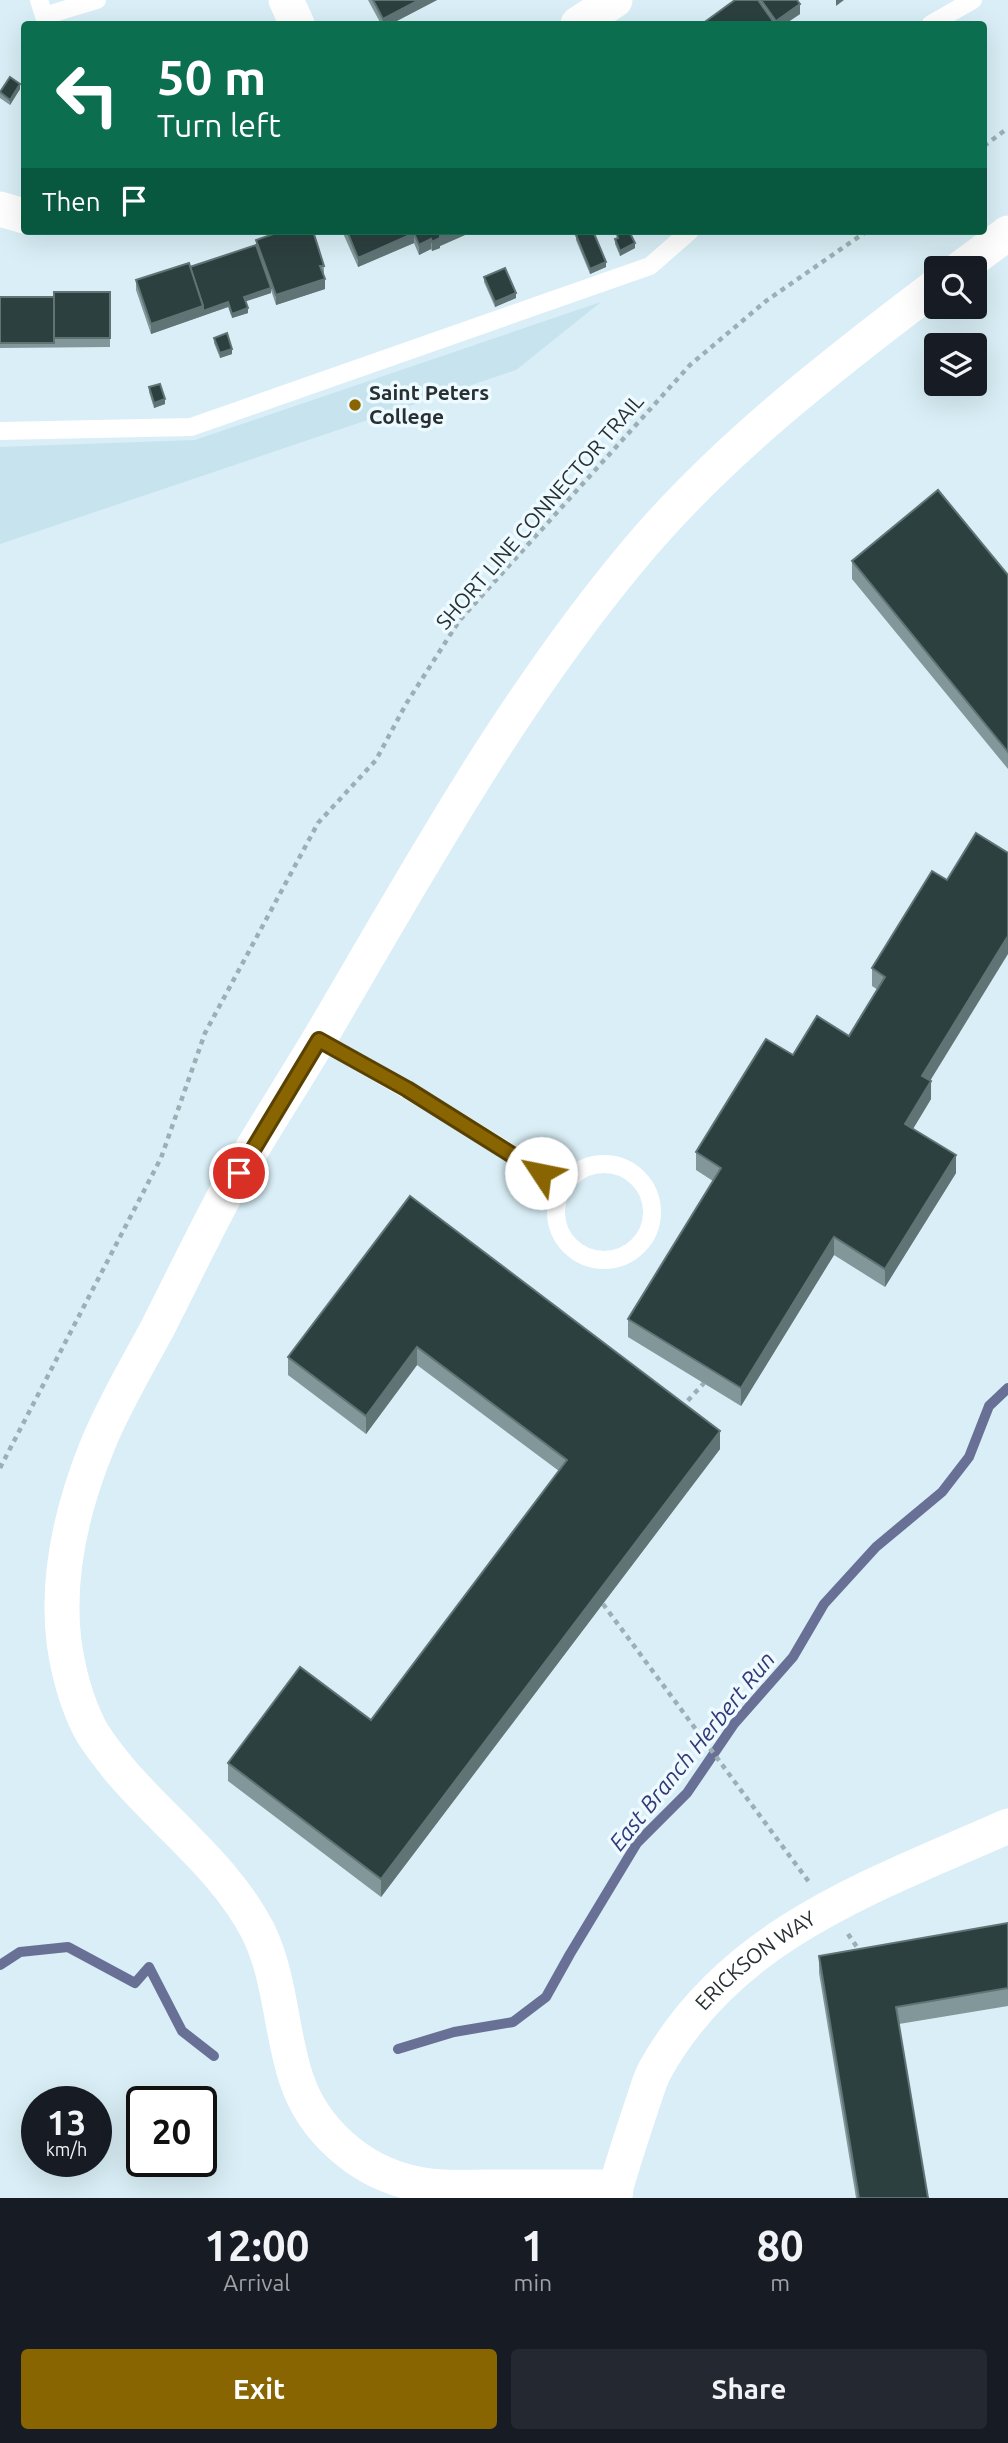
<!DOCTYPE html>
<style>
:root{--surface:#171b24;--page:#242831;--text:#f1f3f6;--muted:#9ea1a6;--accent:#896502}
body{margin:0;font-family:Ubuntu,sans-serif;background:var(--page);color:var(--text);height:100vh;display:flex;flex-direction:column;font-size:26px;white-space:nowrap}
*{box-sizing:border-box;margin:0}
p{font-size:23px;color:var(--muted)}
.icon{flex:none;width:38px;height:38px;fill:none;stroke:currentColor;stroke-width:2;stroke-linecap:round;stroke-linejoin:round}
.map{position:relative;height:2198px;overflow:hidden}
.side{display:flex;flex-direction:column;background:var(--surface);flex:1}
.side>*{flex:none}
.top-card{position:absolute;left:21px;top:21px;width:966px;height:214px;border-radius:7px;box-shadow:0 7px 28px #0002;background:#0b6e4f;color:#fff;overflow:hidden}
.tools{position:absolute;left:924px;top:256px;display:grid;gap:14px}
.tools a{display:grid;place-items:center;width:63px;height:63px;border-radius:7px;background:var(--surface);box-shadow:0 7px 28px #0002;font-size:35px}
.speed{position:absolute;left:21px;top:2086px;display:flex;gap:14px;font-size:35px;font-weight:700;text-align:center}
.speed>*{display:grid;place-content:center;width:91px;height:91px;border-radius:50%;background:var(--surface);box-shadow:0 7px 28px #0002;line-height:1}
.speed small{font-size:18px;font-weight:400}
.speed .limit{border:4px solid #111;border-radius:10px;background:#fff;color:#111}
.pin{position:absolute;display:grid;place-items:center;width:60px;height:60px;color:#fff;margin:-30px;border:4px solid #fff;border-radius:50%;box-shadow:0 2px 7px #0007}
.me{position:absolute;width:77px;margin:-38px;rotate:304deg;stroke-linejoin:round;filter:drop-shadow(0 0 5px #0008)}
.turn{display:flex;align-items:center;gap:24px;height:147px;padding:0 21px;font-size:32px}
.turn .icon{width:91px;height:91px;stroke-width:2.5}
.turn b{display:block;font-size:49px;line-height:60px}
.then{display:flex;align-items:center;height:66px;padding:0 21px;background:#0003;gap:14px;font-size:26px}
.eta{display:flex;justify-content:space-evenly;align-items:center;height:119px;text-align:center}
.eta b{font-size:42px;font-weight:700;line-height:49px}
.action{display:flex;gap:14px;margin-top:auto;padding:14px 21px}
.action a{flex:1;height:80px;border-radius:7px;background:var(--accent);color:#fff;font-size:28px;font-weight:700;line-height:80px;text-align:center}
.action a+a{background:var(--page);color:var(--text)}
.map>svg:first-child{display:block}
.built{fill:#c7e3ee}
.lines{fill:none;stroke-linecap:round;stroke-linejoin:round}
.stream{stroke:#697096;stroke-width:10}
.path{stroke:#9daeb4;stroke-width:4.5;stroke-dasharray:5 5;stroke-linecap:butt}
.lane{stroke:#fff;stroke-width:18}
.street{stroke:#fff;stroke-width:35}
.wall{fill:#82979a}
.shaded-wall{fill:#607476}
.building{fill:#2c403f;stroke:#607476;stroke-width:2}
.route-casing{stroke:#594201;stroke-width:18}
.route{stroke:#896502;stroke-width:12}
.poi-dot{fill:#896502;stroke:#edfaff;stroke-width:2.5}
.labels{text-anchor:middle;stroke-width:7;stroke-linejoin:round;paint-order:stroke}
.poi-label{font-size:21px;font-weight:bold;fill:#283033;stroke:#edfaff;text-anchor:start}
.street-label{font-size:21px;fill:#283033;stroke:#edfaff}
.water-label{font-size:23px;font-style:italic;fill:#353778;stroke:#edfaff}
</style>
<div class="map">
<svg width="1008" height="2198" viewBox="0 0 1008 2198">
<rect width="100%" height="100%" fill="#d9eef6"/>
<polygon class="built" points="601,302 516,370 0,544 0,447 195,440"/>
<g class="lines">
<g class="stream">
<polyline points="0,1965 20,1952 68,1947 135,1983 149,1967 182,2031 214,2056"/>
<polyline points="398,2049 454,2032 513,2022 546,1997 570,1954 637,1843 687,1793 734,1724 793,1657 824,1604 876,1547 942,1492 969,1457 989,1406 1008,1388"/>
</g>
<g class="path">
<polyline points="984,146 1008,128"/>
<polyline points="681,1408 704,1383"/>
<polyline points="0,1468 161,1158 205,1033 318,823 376,760 406,704 459,621 690,365 766,301 867,231"/>
<polyline points="603,1604 809,1882"/>
<polyline points="848,1934 861,1953"/>
</g>
<g class="lane">
<polyline points="39,0 44,16 97,0"/>
<polyline points="931,24 973,0"/>
<polyline points="0,431 191,427 650,266 690,231"/>
<path d="M319 1040C402 1086 483 1134 562 1187"/>
<circle cx="604" cy="1212" r="48"/>
</g>
<g class="street">
<polyline points="286,0 297,24"/>
<polyline points="578,24 615,0"/>
<polyline points="0,209 24,216"/>
<polyline points="961,268 1008,233"/>
<path d="M616 2187C573 2187 531 2187 489 2187 464 2187 437 2189 413 2183 359 2171 313 2130 296 2078 280 2029 281 1978 258 1931 225 1867 164 1823 118 1768 108 1755 96 1741 89 1727 76 1701 68 1670 64 1642 56 1575 73 1505 98 1444 114 1405 136 1368 156 1331 179 1286 201 1240 225 1195 256 1140 291 1087 323 1033 421 866 516 693 642 545 727 446 832 365 936 286"/>
<path id="s1" d="M615 2198 616 2187C624 2159 633 2132 642 2105 646 2094 649 2081 655 2070 731 1933 873 1886 1008 1826"/>
</g>
</g>
<g class="wall">
<polygon points="368,0 437,0 391,24 381,24"/>
<polygon points="735,0 797,0 800,14 785,24 702,24"/>
<polygon points="20,89 10,105 0,98 0,92"/>
<polygon points="342,231 474,231 440,246 440,248 432,251 431,249 419,255 414,243 358,267"/>
<polygon points="617,234 624,234 635,248 620,256 615,244 615,239 617,238"/>
<polygon points="576,235 606,267 590,274 576,240"/>
<polygon points="256,240 324,266 324,275 323,276 325,289 276,305 271,290 271,293 245,301 248,313 232,318 228,307 151,334 136,290 136,280 190,267 256,245"/>
<polygon points="484,277 516,298 495,307 484,282"/>
<polygon points="110,292 110,347 0,348 0,297 54,297"/>
<polygon points="214,338 232,354 220,358 214,343"/>
<polygon points="149,387 165,404 154,408 149,392"/>
<polygon points="852,561 1008,575 1008,769 852,579"/>
<polygon points="932,871 931,1099 913,1129 956,1173 885,1287 834,1255 741,1406 628,1337 628,1319 713,1181 696,1170 696,1152 793,1055 849,1036 878,990 872,986 872,968"/>
<polygon points="410,1196 720,1449 381,1897 228,1781 228,1763 371,1720 559,1471 417,1365 366,1434 288,1375 288,1357"/>
<polygon points="1008,1923 1008,2006 899,2024 928,2198 856,2198 819,1973 819,1956"/>
</g>
<g class="shaded-wall">
<polygon points="419,0 437,0 391,24 383,24 383,19"/>
<polygon points="836,0 844,0 836,6"/>
<polygon points="800,4 800,14 785,24 776,24 776,21"/>
<polygon points="20,84 20,89 10,105 10,100"/>
<polygon points="451,231 474,231 440,246 440,248 432,251 432,242 440,236"/>
<polygon points="414,233 414,243 358,267 358,258"/>
<polygon points="431,239 431,249 419,255 419,245"/>
<polygon points="635,243 635,248 620,256 620,251"/>
<polygon points="606,262 606,267 590,274 590,269"/>
<polygon points="325,279 325,289 276,305 276,295"/>
<polygon points="271,288 271,293 244,302 244,297"/>
<polygon points="516,293 516,298 495,307 495,302"/>
<polygon points="228,302 228,307 151,334 151,324 203,306"/>
<polygon points="248,308 248,313 232,318 232,314"/>
<polygon points="232,349 232,354 220,358 220,353"/>
<polygon points="165,399 165,404 154,408 154,403"/>
<polygon points="1008,936 1008,954 922,1094 922,1076"/>
<polygon points="931,1081 931,1099 905,1142 905,1124"/>
<polygon points="956,1155 956,1173 885,1287 885,1269"/>
<polygon points="834,1237 834,1255 741,1406 741,1388"/>
<polygon points="417,1347 417,1365 366,1434 366,1416"/>
<polygon points="720,1431 720,1449 381,1897 381,1879"/>
</g>
<g class="building">
<polygon points="373,0 419,0 383,19"/>
<polygon points="735,0 758,0 775,24 702,24"/>
<polygon points="761,0 797,0 800,4 776,21"/>
<polygon points="10,77 20,84 10,100 0,92"/>
<polygon points="282,231 313,231 324,266 320,266 325,279 276,295 256,240"/>
<polygon points="347,231 451,231 440,236 440,238 432,242 431,239 419,245 414,233 358,258"/>
<polygon points="585,231 593,231 606,262 590,269 576,235"/>
<polygon points="622,231 624,234 629,231 635,243 620,251 615,239 618,238 617,234"/>
<polygon points="256,245 271,288 244,297 248,308 232,314 228,302 203,311 203,306 190,267"/>
<polygon points="189,263 203,306 151,324 136,280"/>
<polygon points="505,268 516,293 495,302 484,277"/>
<rect x="54" y="292" width="56" height="46"/>
<rect x="0" y="297" width="54" height="46"/>
<polygon points="227,333 232,349 220,353 214,338"/>
<polygon points="160,384 165,399 154,403 149,387"/>
<polygon points="938,490 1008,575 1008,752 852,561"/>
<polygon points="976,833 1008,853 1008,936 922,1076 931,1081 905,1124 956,1155 885,1269 834,1237 741,1388 628,1319 721,1168 696,1152 766,1039 793,1055 817,1016 849,1036 885,977 872,968 932,871 947,880"/>
<polygon points="410,1196 720,1431 381,1879 228,1763 300,1667 371,1720 567,1460 417,1347 366,1416 288,1357"/>
<polygon points="1008,1923 1008,1988 896,2007 928,2198 859,2198 819,1956"/>
</g>
<g class="lines">
<g class="route-casing">
<polyline id="route" points="239,1173 319,1040 407,1089 541,1173"/>
</g>
<use href="#route" class="route"/>
</g>
<circle class="poi-dot" cx="355" cy="405" r="7"/>
<g class="labels">
<g class="poi-label">
<text x="369" y="400">Saint Peters<tspan x="369" dy="24">College</tspan></text>
</g>
<g class="street-label">
<text transform="translate(540 512) rotate(-49)" y="7">SHORT LINE CONNECTOR TRAIL</text>
<text dy="7" stroke="none"><textPath href="#s1" startOffset="285">ERICKSON WAY</textPath></text>
</g>
<g class="water-label">
<text transform="translate(692 1751) rotate(-51)" y="8">East Branch Herbert Run</text>
</g>
</g>
</svg>
<div class="tools">
<a><svg class="icon" aria-label="search" viewBox="0 0 24 24"><circle cx="10" cy="10" r="6"/><path d="M15 15l6 6"/></svg></a>
<a><svg class="icon" aria-label="layers" viewBox="0 0 24 24"><path d="M12 4l9 5-9 5-9-5zM3 14l9 5 9-5"/></svg></a>
</div>
<div class="speed"><div>13<small>km/h</small></div><div class="limit">20</div></div>
<div class="pin" style="left:239px;top:1173px;background:#d93025"><svg class="icon" aria-label="arrive" viewBox="0 0 24 24"><path d="M6 21V4h12l-3 4 3 4H6"/></svg></div>
<svg class="me" style="left:541px;top:1173px" viewBox="-20 -20 40 40"><circle r="19" fill="#fff"/><path d="M0-13L10 11 0 6-10 11z" fill="#896502"/></svg>
<div class="top-card">
<div class="turn"><svg class="icon" aria-label="left" viewBox="0 0 24 24"><path d="M17 20v-9H6M10 6l-5 5 5 5"/></svg><div><b>50 m</b>Turn left</div></div>
<div class="then">Then<svg class="icon" aria-label="arrive" viewBox="0 0 24 24"><path d="M6 21V4h12l-3 4 3 4H6"/></svg></div>
</div>
</div>
<section class="side">
<div class="eta">
<div><b>12:00</b><p>Arrival</p></div>
<div><b>1</b><p>min</p></div>
<div><b>80</b><p>m</p></div>
</div>
<div class="action"><a>Exit</a><a>Share</a></div>
</section>
